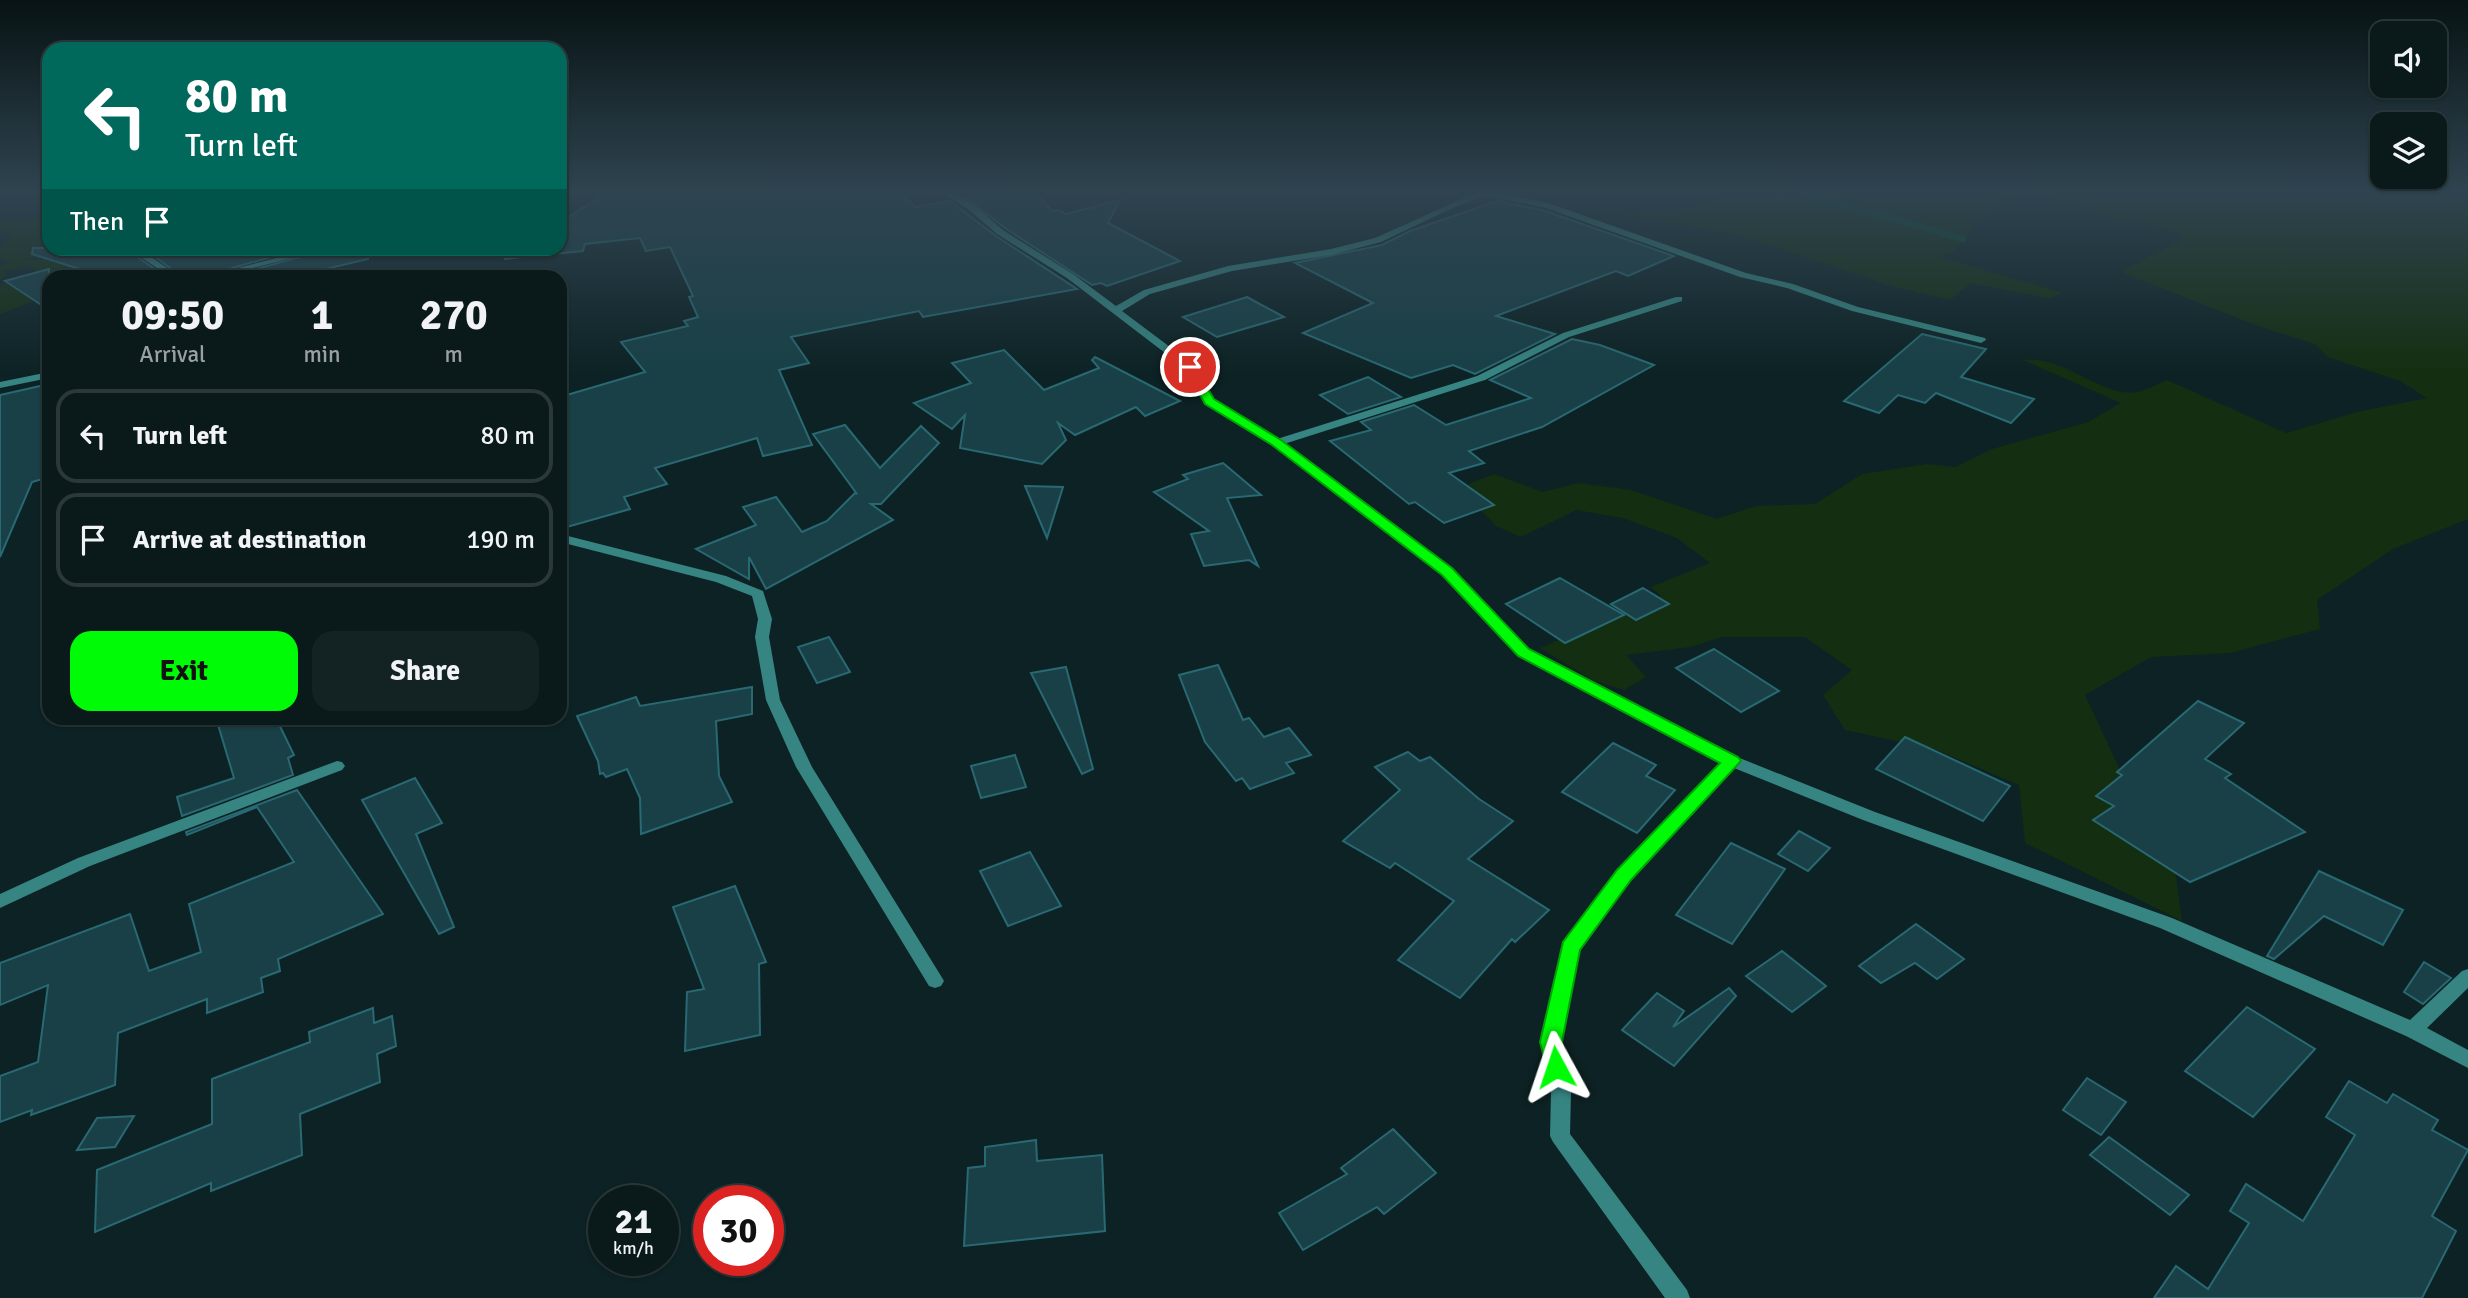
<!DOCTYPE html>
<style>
:root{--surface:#0a1a1b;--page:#132324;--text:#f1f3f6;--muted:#99a1a3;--line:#2a383a;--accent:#00fb07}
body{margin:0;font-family:Signika,sans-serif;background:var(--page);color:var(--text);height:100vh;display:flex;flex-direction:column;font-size:26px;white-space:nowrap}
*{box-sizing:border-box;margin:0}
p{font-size:23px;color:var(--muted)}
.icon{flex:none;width:38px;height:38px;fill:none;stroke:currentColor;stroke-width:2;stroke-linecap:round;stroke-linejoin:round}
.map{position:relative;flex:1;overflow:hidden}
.details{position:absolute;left:42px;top:270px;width:525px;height:455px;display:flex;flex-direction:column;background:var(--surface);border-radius:21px;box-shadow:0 2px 5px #0004,0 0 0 2px var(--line)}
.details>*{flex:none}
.banner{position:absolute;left:42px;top:42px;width:525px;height:214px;border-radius:21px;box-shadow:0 2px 5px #0004,0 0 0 2px var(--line);background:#00695c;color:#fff;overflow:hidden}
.controls{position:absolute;left:2370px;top:21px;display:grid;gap:14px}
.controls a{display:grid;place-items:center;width:77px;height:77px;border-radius:14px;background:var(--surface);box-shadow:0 2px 5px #0004,0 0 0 2px var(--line);font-size:35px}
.speed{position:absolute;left:588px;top:1185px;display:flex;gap:14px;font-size:35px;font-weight:700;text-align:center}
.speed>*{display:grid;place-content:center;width:91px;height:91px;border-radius:50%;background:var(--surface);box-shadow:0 2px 5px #0004,0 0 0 2px var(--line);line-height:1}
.speed small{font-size:18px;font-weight:400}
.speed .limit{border:10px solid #d22;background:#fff;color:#111}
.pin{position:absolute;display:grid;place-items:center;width:60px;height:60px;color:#fff;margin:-30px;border:4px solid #fff;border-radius:50%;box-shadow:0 2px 7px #0007}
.me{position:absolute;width:77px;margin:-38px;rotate:355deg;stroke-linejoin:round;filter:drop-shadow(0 0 5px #0008)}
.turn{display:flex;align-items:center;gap:24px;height:147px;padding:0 28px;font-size:32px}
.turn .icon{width:91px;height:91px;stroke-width:2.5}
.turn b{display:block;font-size:49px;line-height:60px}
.then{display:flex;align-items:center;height:66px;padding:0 28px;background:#0003;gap:14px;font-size:26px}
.eta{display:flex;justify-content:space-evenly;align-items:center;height:119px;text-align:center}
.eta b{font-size:42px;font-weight:800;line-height:49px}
.action{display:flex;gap:14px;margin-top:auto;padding:14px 28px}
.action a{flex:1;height:80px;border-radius:21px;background:var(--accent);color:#111;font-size:28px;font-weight:800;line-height:80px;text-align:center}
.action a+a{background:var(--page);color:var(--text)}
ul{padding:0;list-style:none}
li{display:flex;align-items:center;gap:21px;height:94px;margin:0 14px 10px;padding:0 14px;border:4px solid var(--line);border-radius:21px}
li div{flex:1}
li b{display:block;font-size:26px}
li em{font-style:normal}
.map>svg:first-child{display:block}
.green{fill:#132e10}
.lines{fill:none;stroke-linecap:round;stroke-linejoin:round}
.stream{stroke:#074329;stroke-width:7}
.building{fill:#184046;stroke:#296973;stroke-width:2}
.minor{fill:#368582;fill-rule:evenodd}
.route{fill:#00fb07;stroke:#00a305;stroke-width:2}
</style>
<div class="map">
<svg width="2468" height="1298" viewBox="0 0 2468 1298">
<rect width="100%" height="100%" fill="#0d2224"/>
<g class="green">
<polygon points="1721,193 2013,193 1975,225 1953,252 1941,257 2063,293 2048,298 1970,283 1950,300 1891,286 1742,236 1622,214 1661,212 1716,202"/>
<path d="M2031 193H2468V519L2393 549 2317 600 2320 629 2230 653 2151 657 2085 695 2121 772 2167 808 2182 921 2025 843 2019 785 1934 749 1845 730 1823 695 1852 670 1805 637H1722L1691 647 1626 655 1646 677 1624 690 1594 681 1540 648 1661 596 1651 587 1710 563 1677 538 1623 518 1576 510 1521 537 1496 526 1459 488 1494 474 1543 492 1578 483 1631 490 1717 519 1756 506 1815 504 1862 474 1927 464 1956 467 1992 449 2088 422 2121 403 2023 360C2063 354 2101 398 2137 392 2147 390 2158 384 2167 380L2286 433 2357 412 2427 398 2400 381 2328 357 2315 344 2261 327 2120 272 2183 239C2166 223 2138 226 2116 218 2087 209 2061 198 2031 193Z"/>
<polygon points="49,216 51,249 26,260 129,255 142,258 139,263 113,269 100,276 49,276 49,295 0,314 0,285 38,273 31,267 4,271 6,276 0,280 0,265 11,262 0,258 0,248 14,235 0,234 0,221"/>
</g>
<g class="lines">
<polyline class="stream" points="1804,193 1963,239"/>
</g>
<g class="building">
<polygon points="605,193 900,193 915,207 950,201 996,236 1077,289 923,317 919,311 791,337 809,363 779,370 812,445 763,456 757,438 655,468 667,484 624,497 630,509 560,529 560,397 645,372 621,342 688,326 684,321 698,317 689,297 693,296 670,247 646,251 640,238 585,244 583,251 504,259 521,248 560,248 560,223"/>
<polygon points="992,193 1036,193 1052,211 1058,210 1066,214 1120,200 1108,223 1180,261 1107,286 1101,283 1092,285 1005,228 966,198"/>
<polygon points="1497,201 1542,210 1674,256 1628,276 1616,271 1496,316 1555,334 1475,374 1453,365 1411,378 1303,333 1373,303 1295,263 1382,245 1410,231"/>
<polygon points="33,248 124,248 165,276 102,276 32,254"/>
<polygon points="143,248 303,248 204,276 181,276"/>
<polygon points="334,248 367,248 368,259 296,276 230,276"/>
<polygon points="49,269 49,310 5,281"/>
<polygon points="1247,297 1284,317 1217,337 1183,317"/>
<polygon points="1922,334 1986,349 1961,377 2034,399 2011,423 1936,393 1925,403 1898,395 1879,413 1844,401"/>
<polygon points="1572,339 1600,345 1654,365 1542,427 1469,451 1484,463 1449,473 1494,505 1444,523 1415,502 1409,504 1330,441 1371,430 1361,422 1414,405 1446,425 1531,398 1490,380"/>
<polygon points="1004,350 1044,390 1099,368 1092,360 1095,357 1180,401 1145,416 1136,407 1075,435 1058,423 1066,440 1042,464 960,448 965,415 952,429 914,403 971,383 952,363"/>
<polygon points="1368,377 1401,397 1348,414 1320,395"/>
<polygon points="49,384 49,477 32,482 0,557 0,395"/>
<polygon points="845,425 880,468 921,426 939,443 881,504 871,504 893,520 766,589 749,557 749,579 696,549 756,525 743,507 776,497 802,532 827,521 855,493 857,494 813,434"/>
<polygon points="1223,463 1261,495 1227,498 1258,566 1249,560 1204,566 1191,534 1209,531 1154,492 1188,479 1183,475"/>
<polygon points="1025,486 1063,487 1047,538"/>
<polygon points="1560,578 1624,615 1565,643 1506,604"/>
<polygon points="1643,588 1669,604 1636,620 1611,604"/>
<polygon points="829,637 850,672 817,683 798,647"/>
<polygon points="1714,649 1779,691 1741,712 1676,668"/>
<polygon points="1218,665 1243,720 1249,718 1264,737 1289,728 1311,755 1286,763 1294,773 1250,789 1242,778 1236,781 1205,742 1179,675"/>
<polygon points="1066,667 1093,769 1082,774 1031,673"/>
<polygon points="752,687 752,714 716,721 719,776 732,802 641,834 640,798 627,769 606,777 603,773 600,774 598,761 577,716 636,697 640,706"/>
<polygon points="2198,701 2244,723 2205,759 2231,774 2225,778 2305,832 2190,882 2093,820 2114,806 2096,796 2122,775 2117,772"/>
<polygon points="216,718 276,718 294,755 288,758 293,775 182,816 177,797 234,778"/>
<polygon points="1905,737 2010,786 1983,821 1876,769"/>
<polygon points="1613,743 1656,765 1646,776 1675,790 1637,833 1562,792"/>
<polygon points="1408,752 1420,761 1430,757 1479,799 1513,821 1468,859 1549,910 1515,942 1512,939 1460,998 1398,960 1454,901 1395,863 1390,868 1343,841 1400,790 1375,767"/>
<polygon points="1015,755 1026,787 981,798 971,766"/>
<polygon points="415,778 442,823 416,834 454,927 439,934 362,800"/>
<polygon points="297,790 383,914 278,959 280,971 261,978 263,992 207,1013 207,999 118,1033 115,1085 31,1115 32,1110 0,1122 0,1076 38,1062 48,985 0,1005 0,963 130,914 149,971 201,952 189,904 294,862 257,807 187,835 186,832"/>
<polygon points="1799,831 1830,848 1808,871 1778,854"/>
<polygon points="1731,843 1785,869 1732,944 1676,915"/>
<polygon points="1030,852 1061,906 1008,926 980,871"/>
<polygon points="2319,871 2403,910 2383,945 2324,916 2274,959 2267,956"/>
<polygon points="735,886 766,962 759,964 760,1035 685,1051 687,992 704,989 673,907"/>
<polygon points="1916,924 1964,959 1937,979 1915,963 1881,983 1859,966"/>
<polygon points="1782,951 1826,986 1792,1012 1746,976"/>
<polygon points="2424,962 2451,978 2423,1004 2404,992"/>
<polygon points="1729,988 1736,996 1674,1066 1622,1030 1657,993 1684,1011 1673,1027"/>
<polygon points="2247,1007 2315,1049 2253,1117 2185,1071"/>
<polygon points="373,1008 374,1023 392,1016 396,1046 377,1054 380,1082 300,1114 302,1155 211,1191 211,1183 95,1232 97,1170 212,1124 212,1079 310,1042 309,1032"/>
<polygon points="2087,1078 2126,1102 2101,1135 2063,1110"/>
<polygon points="2349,1081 2387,1103 2393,1094 2438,1120 2432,1130 2468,1150 2432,1216 2456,1231 2422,1298 2154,1298 2176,1266 2208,1289 2249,1223 2230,1211 2246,1184 2303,1221 2355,1135 2326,1117"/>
<polygon points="134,1116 115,1147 77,1150 97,1118"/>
<polygon points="1393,1129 1436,1173 1384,1214 1377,1207 1303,1250 1279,1213 1347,1174 1341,1168"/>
<polygon points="2109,1137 2189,1195 2170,1215 2090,1155"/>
<polygon points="1036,1140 1037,1161 1102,1155 1105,1231 964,1246 968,1168 985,1166 985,1147"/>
</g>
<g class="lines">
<g class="minor">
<polygon points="943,193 953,193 975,206 1003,230 1073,274 1116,306 1144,290 1228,266 1331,249 1375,238 1473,194 1496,193 1548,203 1746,273 1793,284 1858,307 1985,338 1986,340 1981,343 1852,311 1787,288 1740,277 1543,207 1492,197 1477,198 1448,210 1381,242 1331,255 1232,271 1150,294 1122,311 1194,365 1213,399 1277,439 1477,376 1563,333 1676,297 1682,297 1682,301 1569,337 1485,380 1284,444 1452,568 1529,650 1737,757 1875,812 2172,918 2410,1020 2462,971 2468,969 2468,988 2427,1028 2468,1050 2468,1068 2406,1036 2160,928 1863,820 1734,768 1630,879 1579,950 1561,1042 1571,1092 1570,1134 1687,1290 1690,1298 1665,1298 1553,1142 1550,1136 1551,1092 1541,1042 1561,948 1618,871 1722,762 1519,656 1442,574 1272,445 1205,403 1186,369 1067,278 997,234 969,210"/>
<polygon points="127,248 138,248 179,276 169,276"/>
<polygon points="315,248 332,248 221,276 207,276"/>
<polygon points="49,372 49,378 0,388 0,382"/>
<polygon points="560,534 726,576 763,591 772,619 769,637 780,700 812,767 941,976 944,981 941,986 935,988 929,986 796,767 766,700 755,637 758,619 752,596 716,582 560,542"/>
<polygon points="337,761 342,762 345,766 342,770 90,866 0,908 0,894 78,858"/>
</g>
</g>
<linearGradient id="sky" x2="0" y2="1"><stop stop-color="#071314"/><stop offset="0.51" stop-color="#2f4450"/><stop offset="1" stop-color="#2f4450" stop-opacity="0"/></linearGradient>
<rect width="2468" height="375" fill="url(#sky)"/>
<polygon class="route" points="1186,365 1194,365 1214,399 1281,440 1452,568 1529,649 1738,757 1741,761 1631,880 1580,950 1562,1042 1567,1067 1564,1074 1556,1076 1548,1074 1540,1042 1563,942 1617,870 1720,763 1518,656 1442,575 1272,445 1205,404 1185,367"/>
</svg>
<div class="controls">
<a><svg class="icon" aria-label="sound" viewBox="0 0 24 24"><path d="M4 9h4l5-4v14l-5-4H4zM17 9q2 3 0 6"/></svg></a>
<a><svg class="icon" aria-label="layers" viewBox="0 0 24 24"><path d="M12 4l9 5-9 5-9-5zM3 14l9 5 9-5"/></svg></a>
</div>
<div class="speed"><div>21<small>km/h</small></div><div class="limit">30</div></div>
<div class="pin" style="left:1190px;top:367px;background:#d93025"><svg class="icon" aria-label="arrive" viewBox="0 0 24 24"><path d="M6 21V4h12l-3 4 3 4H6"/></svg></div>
<svg class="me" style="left:1556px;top:1067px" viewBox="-20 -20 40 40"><path d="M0-17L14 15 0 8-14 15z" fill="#00fb07" stroke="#fff" stroke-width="4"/></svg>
<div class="banner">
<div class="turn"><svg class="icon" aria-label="left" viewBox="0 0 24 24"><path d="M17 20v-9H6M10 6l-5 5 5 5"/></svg><div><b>80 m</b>Turn left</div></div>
<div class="then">Then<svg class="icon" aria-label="arrive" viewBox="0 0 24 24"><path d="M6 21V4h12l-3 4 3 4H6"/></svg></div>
</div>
<section class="details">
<div class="eta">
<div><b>09:50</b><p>Arrival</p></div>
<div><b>1</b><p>min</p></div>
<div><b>270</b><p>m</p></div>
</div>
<ul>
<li><svg class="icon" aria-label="left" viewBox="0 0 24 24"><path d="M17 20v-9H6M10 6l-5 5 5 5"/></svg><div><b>Turn left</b></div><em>80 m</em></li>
<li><svg class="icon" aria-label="arrive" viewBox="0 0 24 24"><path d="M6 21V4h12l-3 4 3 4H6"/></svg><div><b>Arrive at destination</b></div><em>190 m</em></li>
</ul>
<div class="action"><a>Exit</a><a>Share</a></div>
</section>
</div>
